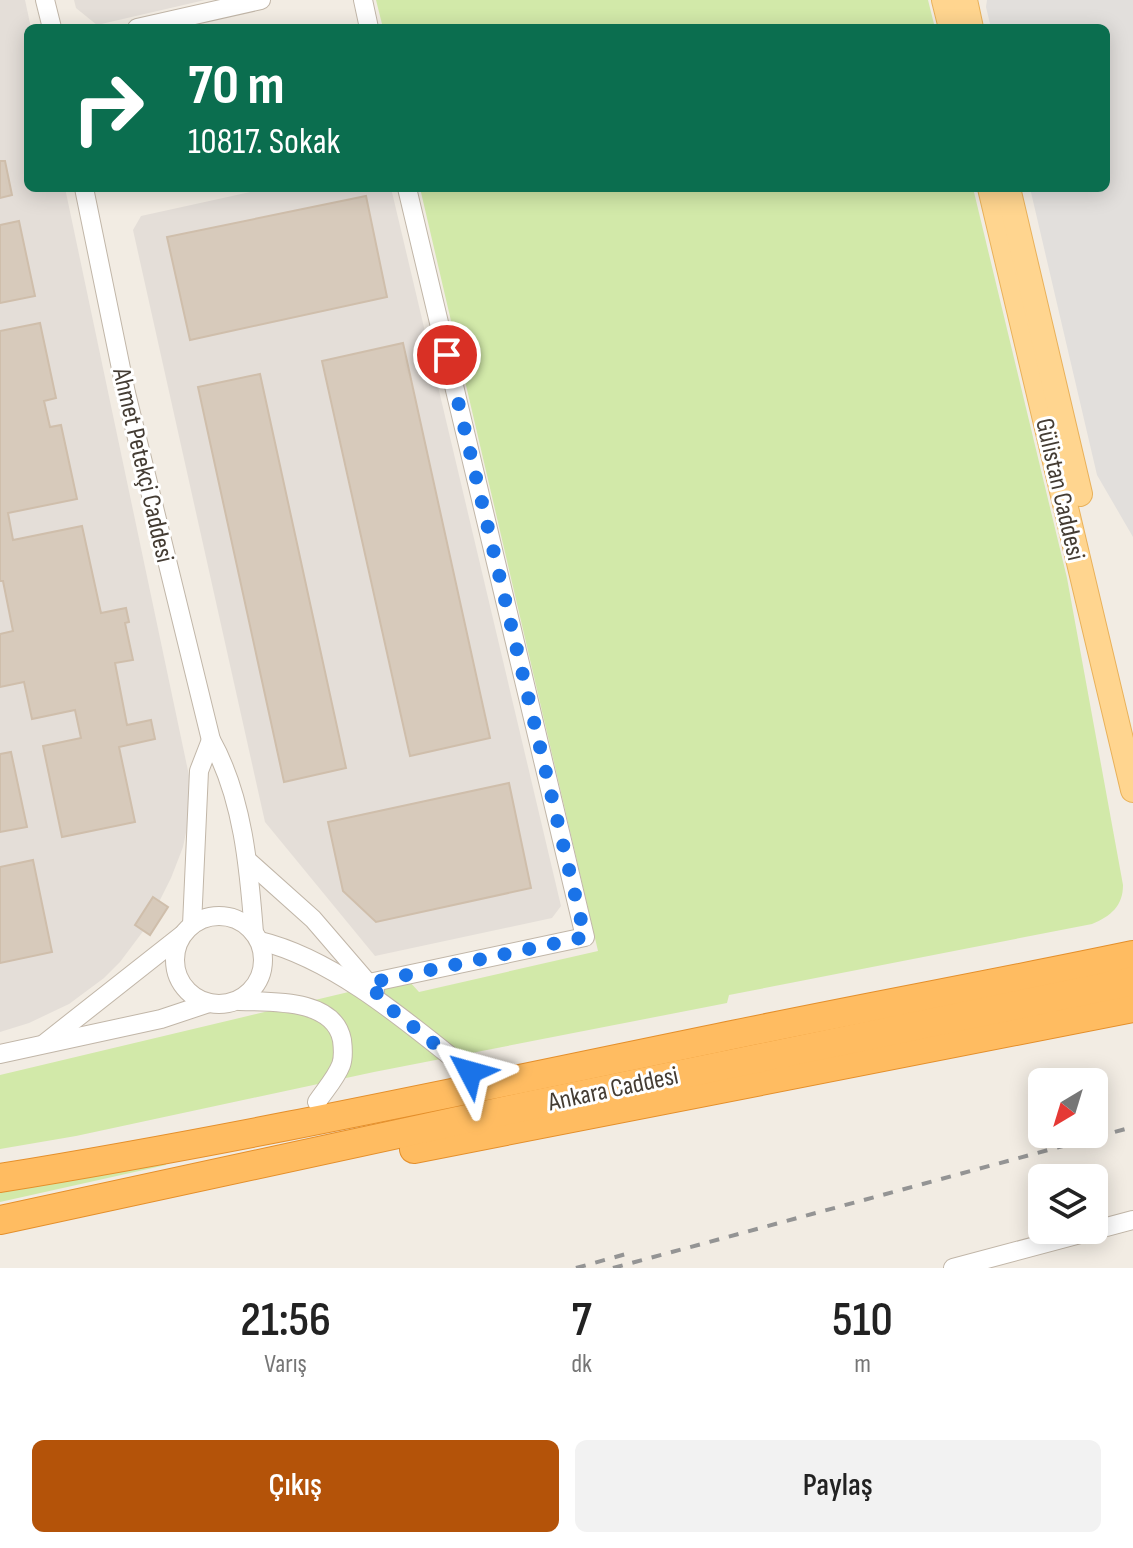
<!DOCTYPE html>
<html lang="tr">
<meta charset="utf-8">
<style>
:root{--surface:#fff;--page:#f2f2f2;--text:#222;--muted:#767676;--accent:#b45309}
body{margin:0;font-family:"Sofia Sans Condensed",sans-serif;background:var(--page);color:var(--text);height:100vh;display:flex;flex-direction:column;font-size:30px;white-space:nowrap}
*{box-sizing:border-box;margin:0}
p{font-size:26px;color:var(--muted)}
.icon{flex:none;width:44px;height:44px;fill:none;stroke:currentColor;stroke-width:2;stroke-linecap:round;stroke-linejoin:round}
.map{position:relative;height:1268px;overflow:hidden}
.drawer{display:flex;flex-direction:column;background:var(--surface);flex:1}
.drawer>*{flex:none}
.banner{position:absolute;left:24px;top:24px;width:1086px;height:168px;border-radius:12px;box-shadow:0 4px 20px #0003;background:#0b6e4f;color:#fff;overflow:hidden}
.needle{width:52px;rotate:218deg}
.tools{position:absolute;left:1028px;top:1068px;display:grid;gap:16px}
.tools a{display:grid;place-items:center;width:80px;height:80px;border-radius:12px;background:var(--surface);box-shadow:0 4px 20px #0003;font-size:40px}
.pin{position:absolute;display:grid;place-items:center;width:68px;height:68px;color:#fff;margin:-34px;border:4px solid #fff;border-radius:50%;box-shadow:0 2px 8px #0007}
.me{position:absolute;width:88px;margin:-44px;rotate:309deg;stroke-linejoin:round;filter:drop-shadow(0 0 6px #0008)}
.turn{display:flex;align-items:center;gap:28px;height:168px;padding:0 32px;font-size:36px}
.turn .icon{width:104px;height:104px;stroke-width:2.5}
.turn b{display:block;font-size:56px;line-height:68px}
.eta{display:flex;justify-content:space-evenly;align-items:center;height:136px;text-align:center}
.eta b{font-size:48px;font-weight:600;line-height:56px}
.cta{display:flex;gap:16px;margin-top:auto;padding:16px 32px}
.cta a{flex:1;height:92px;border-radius:12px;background:var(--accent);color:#fff;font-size:32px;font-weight:600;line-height:92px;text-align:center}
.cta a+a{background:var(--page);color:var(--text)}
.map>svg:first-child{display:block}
.industrial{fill:#e4ded8}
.green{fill:#d2e9a9}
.parking{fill:#e2dfdc}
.building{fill:#d7cabb;stroke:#cfbeab;stroke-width:2}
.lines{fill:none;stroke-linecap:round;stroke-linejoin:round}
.minor-casing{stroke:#c1b6a8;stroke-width:20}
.major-casing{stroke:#e9b15a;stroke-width:26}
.highway-casing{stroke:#e48f2b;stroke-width:30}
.minor{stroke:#fff;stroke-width:18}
.major{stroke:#ffd58f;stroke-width:24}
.highway{stroke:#ffbc61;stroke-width:28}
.rail{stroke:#949494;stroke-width:4;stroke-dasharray:10 10;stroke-linecap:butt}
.route{stroke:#1a73e8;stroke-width:14;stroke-dasharray:0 25.2}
.labels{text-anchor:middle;stroke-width:6;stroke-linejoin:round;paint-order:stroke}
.street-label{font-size:26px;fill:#443c33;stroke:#fff}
</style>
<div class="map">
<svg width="1133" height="1268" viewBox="0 0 1133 1268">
<rect width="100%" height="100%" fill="#f2ece3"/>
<g class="industrial">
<polygon points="0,0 25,0 31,28 28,28 28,188 65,188 191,785 189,818 183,847 171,878 147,926 120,962 104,978 69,1004 29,1023 0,1032"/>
<polygon points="74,0 205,0 97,25 76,8"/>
<polygon points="268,188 391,188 561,906 552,918 375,956 265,822 133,230 141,216"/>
</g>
<g class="green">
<polygon points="376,0 928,0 935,28 383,28"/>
<path d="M420 188H973L1067 578 1123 885C1123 906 1111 916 1092 924L729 995 727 1003 374 1072 76 1136 0 1149V1075L399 980 409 981 419 992 598 951Z"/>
<polygon points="163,1149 166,1165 0,1202 0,1179"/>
</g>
<polygon class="parking" points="987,0 1133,0 1133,537 1097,475 1030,188 1106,188 1106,28 991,28 986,7"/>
<g class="building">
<polygon points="0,161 5,161 12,195 0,198"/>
<polygon points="366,196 387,297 190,340 167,237"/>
<polygon points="19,221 35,296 0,303 0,225"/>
<polygon points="40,323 56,398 44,401 50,427 61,425 77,499 8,513 13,540 82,526 101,613 126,608 129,622 125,623 133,660 115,663 127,725 151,720 155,739 119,747 135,822 62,837 43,746 81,738 75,710 32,719 24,682 0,687 0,634 13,631 3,581 0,581 0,331"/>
<polygon points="403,343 490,738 410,756 322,361"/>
<polygon points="260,374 346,768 284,782 198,387"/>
<polygon points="11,752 27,827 0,832 0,754"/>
<polygon points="509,783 531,888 376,922 343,891 328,822"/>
<polygon points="33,860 52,952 0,963 0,867"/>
<polygon points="153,897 168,907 150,935 135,925"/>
</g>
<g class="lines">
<g class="minor-casing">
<g id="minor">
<polyline points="45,0 52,28"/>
<polyline points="363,0 369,28"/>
<polyline points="137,28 261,0"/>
<path d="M84 188 126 393 211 740C243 797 249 868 254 933"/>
<polyline points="247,860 313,919 375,991"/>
<circle cx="219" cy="960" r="44"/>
<polyline points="192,925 199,771 211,740"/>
<path d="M260 941C335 959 410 1024 470 1072"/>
<polyline points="369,983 585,937 407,188"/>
<path d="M239 1001C270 1002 334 998 342 1040 343 1048 344 1057 341 1065 336 1078 325 1090 317 1102"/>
<polyline points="45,1043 182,935"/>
<polyline points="0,1054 161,1019 209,1003"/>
<polyline points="953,1268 1133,1220"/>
</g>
</g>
<g class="major-casing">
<g id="major">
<polyline points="944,0 951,28"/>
<polyline points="965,0 971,28"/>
<polyline points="990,188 1133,790"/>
<polyline points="1008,188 1080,494"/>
</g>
</g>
<g class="highway-casing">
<g id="highway">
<polyline points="414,1149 1133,1008"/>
<path d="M0 1178C241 1139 479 1087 718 1038 856 1009 995 984 1133 955"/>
<polyline points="0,1220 527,1106 1133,981"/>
</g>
</g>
<use href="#minor" class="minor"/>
<use href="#major" class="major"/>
<use href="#highway" class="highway"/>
<g class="rail">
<polyline points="576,1268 626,1254"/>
<polyline points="613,1268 1133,1127"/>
</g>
</g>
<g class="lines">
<polyline class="route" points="447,355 585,937 369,983 387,1006 470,1072"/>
</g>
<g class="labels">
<g class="street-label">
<text transform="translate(144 465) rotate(77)" y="9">Ahmet Petekçi Caddesi</text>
<text transform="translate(1061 489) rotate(77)" y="9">Gülistan Caddesi</text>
<text transform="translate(613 1088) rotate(-12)" y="9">Ankara Caddesi</text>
</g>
</g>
</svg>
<div class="tools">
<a><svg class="needle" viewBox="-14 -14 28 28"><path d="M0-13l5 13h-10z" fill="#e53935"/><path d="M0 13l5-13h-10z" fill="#767676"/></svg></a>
<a><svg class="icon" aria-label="layers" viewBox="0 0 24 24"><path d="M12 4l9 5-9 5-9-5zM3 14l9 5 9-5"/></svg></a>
</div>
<div class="pin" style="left:447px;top:355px;background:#d93025"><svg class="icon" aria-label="arrive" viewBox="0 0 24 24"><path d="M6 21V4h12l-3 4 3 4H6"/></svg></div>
<svg class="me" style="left:470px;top:1072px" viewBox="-20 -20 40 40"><path d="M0-17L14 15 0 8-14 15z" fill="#1a73e8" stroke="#fff" stroke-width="4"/></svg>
<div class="banner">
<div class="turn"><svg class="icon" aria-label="right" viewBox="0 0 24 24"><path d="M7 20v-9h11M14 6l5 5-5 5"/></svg><div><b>70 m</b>10817. Sokak</div></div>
</div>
</div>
<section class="drawer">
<div class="eta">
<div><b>21:56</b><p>Varış</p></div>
<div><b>7</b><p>dk</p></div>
<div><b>510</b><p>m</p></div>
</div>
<div class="cta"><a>Çıkış</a><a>Paylaş</a></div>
</section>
